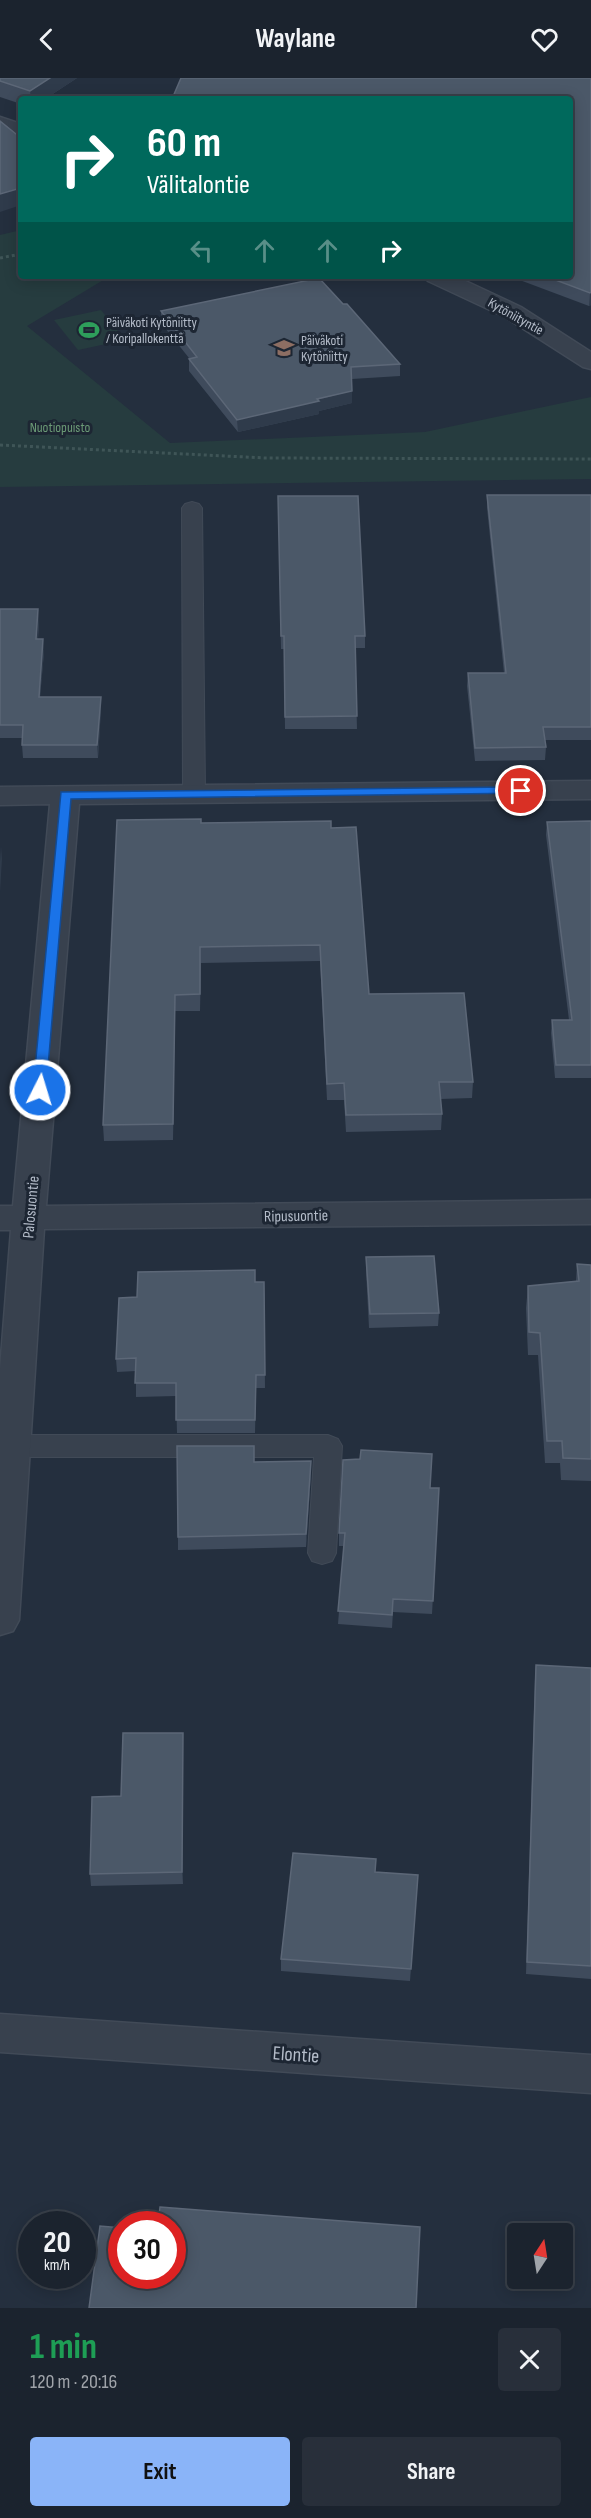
<!DOCTYPE html>
<meta charset="utf-8">
<style>
:root{--surface:#1b232e;--page:#282f3a;--text:#f1f3f6;--muted:#a0a4aa;--line:#39404a;--accent:#8ab4f8}
body{margin:0;font-family:"Sofia Sans Condensed",sans-serif;background:var(--page);color:var(--text);height:100vh;display:flex;flex-direction:column;font-size:22px;white-space:nowrap}
*{box-sizing:border-box;margin:0}
p{font-size:20px;color:var(--muted)}
.icon{flex:none;width:33px;height:33px;fill:none;stroke:currentColor;stroke-width:2;stroke-linecap:round;stroke-linejoin:round}
.map{position:relative;height:2230px;overflow:hidden}
.details{display:flex;flex-direction:column;background:var(--surface);flex:1}
.details>*{flex:none}
.hud{position:absolute;left:18px;top:18px;width:555px;height:183px;border-radius:6px;box-shadow:0 3px 15px #0003,0 0 0 2px var(--line);background:#00695c;color:#fff;overflow:hidden}
.needle{width:39px;rotate:12deg}
.controls{position:absolute;left:507px;top:2145px;display:grid;gap:12px}
.controls a{display:grid;place-items:center;width:66px;height:66px;border-radius:6px;background:var(--surface);box-shadow:0 3px 15px #0003,0 0 0 2px var(--line);font-size:30px}
.speed{position:absolute;left:18px;top:2133px;display:flex;gap:12px;font-size:30px;font-weight:700;text-align:center}
.speed>*{display:grid;place-content:center;width:78px;height:78px;border-radius:50%;background:var(--surface);box-shadow:0 3px 15px #0003,0 0 0 2px var(--line);line-height:1}
.speed small{font-size:15px;font-weight:400}
.speed .limit{border:9px solid #d22;background:#fff;color:#111}
.pin{position:absolute;display:grid;place-items:center;width:51px;height:51px;color:#fff;margin:-26px;border:3px solid #fff;border-radius:50%;box-shadow:0 2px 6px #0007}
.me{position:absolute;width:66px;margin:-33px;rotate:5deg;stroke-linejoin:round;filter:drop-shadow(0 0 4px #0008)}
.turn{display:flex;align-items:center;gap:21px;height:126px;padding:0 30px;font-size:27px}
.turn .icon{width:78px;height:78px;stroke-width:2.5}
.turn b{display:block;font-size:42px;line-height:51px}
.lanes{display:flex;align-items:center;height:57px;padding:0 30px;background:#0003;justify-content:center;gap:30px;direction:ltr}
.lanes .off{opacity:.35}
.round{display:grid;place-items:center;flex:none;width:63px;height:63px;border-radius:6px;background:var(--page)}
.head{display:flex;align-items:center;justify-content:space-between;height:102px;padding:0 30px}
h1{font-size:36px;font-weight:700;line-height:45px;color:#1e9e55}
.cta{display:flex;gap:12px;margin-top:auto;padding:12px 30px}
.cta a{flex:1;height:69px;border-radius:6px;background:var(--accent);color:#111;font-size:24px;font-weight:700;line-height:69px;text-align:center}
.cta a+a{background:var(--page);color:var(--text)}
header{display:flex;justify-content:space-between;align-items:center;height:78px;padding:0 30px;background:var(--surface);font-size:27px;font-weight:700}
.map>svg:first-child{display:block}
.green{fill:#263c3f}
.lines{fill:none;stroke-linecap:round;stroke-linejoin:round}
.service-casing{stroke:#414a57;stroke-width:2}
.minor-casing{stroke:#414a57;stroke-width:3}
.path{stroke:#3f5557;stroke-width:3;stroke-dasharray:3 3;stroke-linecap:butt}
.service{fill:#38414e;fill-rule:evenodd}
.minor{fill:#38414e;fill-rule:evenodd}
.wall{fill:#3f4b5c}
.shaded-wall{fill:#2f3b4b}
.building{fill:#4b5868;stroke:#5c6777;stroke-width:1.5}
.route{fill:#1a73e8;stroke:#114b97;stroke-width:1.5}
.labels{text-anchor:middle;stroke-width:6;stroke-linejoin:round;paint-order:stroke}
.far-street-label{font-size:14px;fill:#b4bcc9;stroke:#1d2633}
.far-poi-label{font-size:14px;fill:#b4bcc9;stroke:#1d2633;text-anchor:start}
.far-park-label{font-size:14px;fill:#6b9a76;stroke:#1d2633}
.street-label{font-size:16px;fill:#b4bcc9;stroke:#1d2633}
.near-street-label{font-size:20px;fill:#b4bcc9;stroke:#1d2633}
</style>
<header><svg class="icon" aria-label="back" viewBox="0 0 24 24"><path d="M15 5l-7 7 7 7"/></svg>Waylane<svg class="icon" aria-label="heart" viewBox="0 0 24 24"><path d="M12 20l-8-8c-3-5 5-10 8-4 3-6 11-1 8 4z"/></svg></header>
<div class="map">
<svg width="591" height="2230" viewBox="0 0 591 2230">
<rect width="100%" height="100%" fill="#242f3e"/>
<g class="green">
<polygon points="21,152 21,198 110,198 27,248 170,365 425,354 591,319 591,401 0,409 0,157"/>
<polygon points="101,232 125,262 78,272 54,242"/>
</g>
<g class="lines">
<g class="service-casing">
<g id="service">
<polygon points="192,424 199,426 202,430 205,716 202,721 194,723 186,721 183,716 182,430 185,426"/>
<polygon points="13,1357 328,1357 338,1361 342,1368 336,1475 332,1483 322,1486 312,1483 308,1475 314,1379 13,1379 3,1375 0,1370 3,1361"/>
</g>
</g>
<g class="minor-casing">
<g id="minor">
<polygon points="0,39 21,46 21,60 0,53"/>
<polygon points="424,198 455,198 521,229 591,274 591,291 583,289 505,239 428,203"/>
<polygon points="591,703 591,721 79,726 46,1128 591,1122 591,1146 44,1151 19,1542 13,1553 0,1557 0,1291 11,1152 0,1152 0,1128 13,1128 50,726 0,727 0,709"/>
<polygon points="0,1936 591,1977 591,2015 0,1974"/>
</g>
</g>
<g class="path">
<polyline points="0,180 21,176"/>
<polyline points="0,367 266,380 591,381"/>
</g>
<use href="#service" class="service"/>
<use href="#minor" class="minor"/>
</g>
<g class="wall">
<polygon points="0,0 77,0 45,21 21,21 21,26 0,19"/>
<polygon points="591,0 591,227 589,228 509,198 570,198"/>
<polygon points="343,226 400,286 400,298 352,301 352,325 319,333 319,336 238,354 189,293 189,280 161,245 161,233"/>
<polygon points="487,417 591,417 591,662 545,662 546,669 545,682 475,683 467,608 468,595 504,595 487,430"/>
<polygon points="278,418 365,558 365,570 355,570 357,651 285,651 284,571 281,571"/>
<polygon points="0,531 39,544 38,561 44,574 40,619 101,619 101,631 98,680 23,680 22,667 22,660 0,660"/>
<polygon points="591,743 591,1000 555,1000 551,955 552,942 569,942 546,757 547,744"/>
<polygon points="201,745 331,750 369,916 473,1004 472,1020 440,1021 442,1036 441,1052 346,1054 344,1022 327,1022 320,883 201,885 200,933 175,933 173,1062 104,1063 103,1047"/>
<polygon points="366,1179 439,1235 438,1248 369,1250 366,1192"/>
<polygon points="577,1186 591,1187 591,1403 561,1402 560,1385 545,1385 538,1277 528,1277 526,1230 528,1208 576,1203"/>
<polygon points="255,1204 264,1204 265,1310 256,1310 255,1355 177,1355 176,1318 136,1319 136,1293 117,1294 116,1281 137,1219"/>
<polygon points="254,1384 311,1396 306,1469 178,1472 178,1459"/>
<polygon points="430,1410 439,1410 432,1536 393,1534 392,1550 338,1546 344,1468 339,1468 339,1455"/>
<polygon points="536,1587 591,1590 591,1901 526,1896 535,1599"/>
<polygon points="183,1655 183,1806 91,1808 90,1796 121,1718"/>
<polygon points="375,1794 418,1797 410,1903 281,1893 281,1881"/>
</g>
<g class="shaded-wall">
<polygon points="50,0 77,0 45,21 31,21 30,13"/>
<polygon points="21,110 21,127 0,134 0,116"/>
<polygon points="591,214 591,227 589,228 590,215"/>
<polygon points="352,313 352,325 319,333 319,336 238,354 237,342"/>
<polygon points="38,531 39,544 37,574 36,561"/>
<polygon points="43,561 44,574 39,632 39,619"/>
<polygon points="101,619 101,631 98,680 97,667"/>
<polygon points="1,768 2,781 0,814 0,783"/>
<polygon points="175,917 175,933 173,1062 173,1046"/>
<polygon points="311,1383 311,1396 306,1469 306,1456"/>
<polygon points="183,1655 183,1806 182,1794"/>
</g>
<g class="building">
<polygon points="0,0 50,0 30,13 0,3"/>
<polygon points="181,0 591,0 591,214 590,215 545,198 570,198 570,21 172,21"/>
<polygon points="0,43 21,60 21,110 0,116"/>
<polygon points="319,200 343,226 347,226 400,286 351,289 352,313 317,321 319,323 237,342 189,281 197,279 161,233"/>
<polygon points="487,417 591,417 591,649 543,649 546,669 475,670 468,595 506,595"/>
<polygon points="278,418 358,418 365,558 355,558 357,638 285,639 284,558 281,558"/>
<polygon points="0,531 38,531 36,561 43,561 39,619 101,619 97,667 22,667 23,647 0,647"/>
<polygon points="201,741 201,745 331,743 331,750 356,749 369,916 464,915 473,1004 439,1004 442,1036 346,1037 344,1005 327,1006 320,867 200,869 200,916 175,917 173,1046 103,1047 117,742"/>
<polygon points="591,743 591,987 556,987 552,942 572,942 547,744"/>
<polygon points="434,1178 439,1235 370,1236 366,1179"/>
<polygon points="577,1186 591,1187 591,1381 563,1380 562,1363 547,1363 540,1255 529,1254 528,1208 579,1203"/>
<polygon points="255,1192 255,1204 264,1204 265,1297 256,1297 255,1342 176,1342 176,1305 135,1305 136,1280 116,1281 119,1220 137,1219 138,1194"/>
<polygon points="177,1368 254,1368 254,1384 311,1383 306,1456 178,1459"/>
<polygon points="361,1372 432,1376 430,1410 439,1410 433,1523 393,1521 392,1537 338,1533 345,1455 339,1455 343,1382 360,1381"/>
<polygon points="536,1587 591,1590 591,1888 527,1884"/>
<polygon points="123,1655 183,1655 182,1794 90,1796 92,1719 121,1718"/>
<polygon points="293,1775 376,1781 375,1794 418,1797 411,1891 281,1881"/>
<polygon points="160,2129 420,2149 416,2230 89,2230 100,2148 122,2150 122,2198 172,2198 172,2146 158,2146"/>
</g>
<polygon class="route" points="521,709 527,713 525,715 71,721 46,1012 44,1016 35,1016 33,1012 61,714"/>
<defs>
<g id="stadium-bare" transform="scale(1.62)"><path d="M0-5a6.5 5 0 1 0 0 10a6.5 5 0 1 0 0-10ZM-3.5-1.8h7v3.6h-7Z" fill="#2e9e5b" stroke="#1d2633" stroke-width="2.5" paint-order="stroke"/></g>
<g id="school-bare" transform="scale(1.62)"><path d="M0-5L7-2L0 1L-7-2ZM-4 1L0 2.5L4 1V4Q0 6-4 4Z" fill="#8d6e63" stroke="#1d2633" stroke-width="2.5" paint-order="stroke"/></g>
</defs>
<g fill-rule="evenodd">
<use href="#stadium-bare" x="89" y="252"/>
<use href="#school-bare" x="284" y="270"/>
</g>
<g class="labels">
<g class="far-street-label">
<text transform="translate(516 238) rotate(29)" y="5">Kytöniityntie</text>
</g>
<g class="far-poi-label">
<text x="106" y="249">Päiväkoti Kytöniitty<tspan x="106" dy="16">/ Koripallokenttä</tspan></text>
<text x="301" y="267">Päiväkoti<tspan x="301" dy="16">Kytöniitty</tspan></text>
</g>
<g class="far-park-label">
<text x="60" y="354">Nuotiopuisto</text>
</g>
<g class="street-label">
<text transform="translate(30 1129) rotate(-85)" y="6">Palosuontie</text>
<text transform="translate(296 1137) rotate(-1)" y="6">Ripusuontie</text>
</g>
<g class="near-street-label">
<text transform="translate(296 1976) rotate(4)" y="7">Elontie</text>
</g>
</g>
</svg>
<div class="controls">
<a><svg class="needle" viewBox="-14 -14 28 28"><path d="M0-13l5 13h-10z" fill="#e53935"/><path d="M0 13l5-13h-10z" fill="#a0a4aa"/></svg></a>
</div>
<div class="speed"><div>20<small>km/h</small></div><div class="limit">30</div></div>
<div class="pin" style="left:521px;top:713px;background:#d93025"><svg class="icon" aria-label="arrive" viewBox="0 0 24 24"><path d="M6 21V4h12l-3 4 3 4H6"/></svg></div>
<svg class="me" style="left:40px;top:1012px" viewBox="-20 -20 40 40"><circle r="17" fill="#1a73e8" stroke="#fff" stroke-width="3"/><path d="M0-11L8 9 0 5-8 9z" fill="#fff"/></svg>
<div class="hud">
<div class="turn"><svg class="icon" aria-label="right" viewBox="0 0 24 24"><path d="M7 20v-9h11M14 6l5 5-5 5"/></svg><div><b>60 m</b>Välitalontie</div></div>
<div class="lanes"><svg class="icon off" aria-label="left" viewBox="0 0 24 24"><path d="M17 20v-9H6M10 6l-5 5 5 5"/></svg><svg class="icon off" aria-label="ahead" viewBox="0 0 24 24"><path d="M12 20V5M6 11l6-6 6 6"/></svg><svg class="icon off" aria-label="ahead" viewBox="0 0 24 24"><path d="M12 20V5M6 11l6-6 6 6"/></svg><svg class="icon" aria-label="right" viewBox="0 0 24 24"><path d="M7 20v-9h11M14 6l5 5-5 5"/></svg></div>
</div>
</div>
<section class="details">
<div class="head"><div><h1>1 min</h1><p>120 m · 20:16</p></div><a class="round"><svg class="icon" aria-label="close" viewBox="0 0 24 24"><path d="M6 6l12 12M18 6L6 18"/></svg></a></div>
<div class="cta"><a>Exit</a><a>Share</a></div>
</section>
